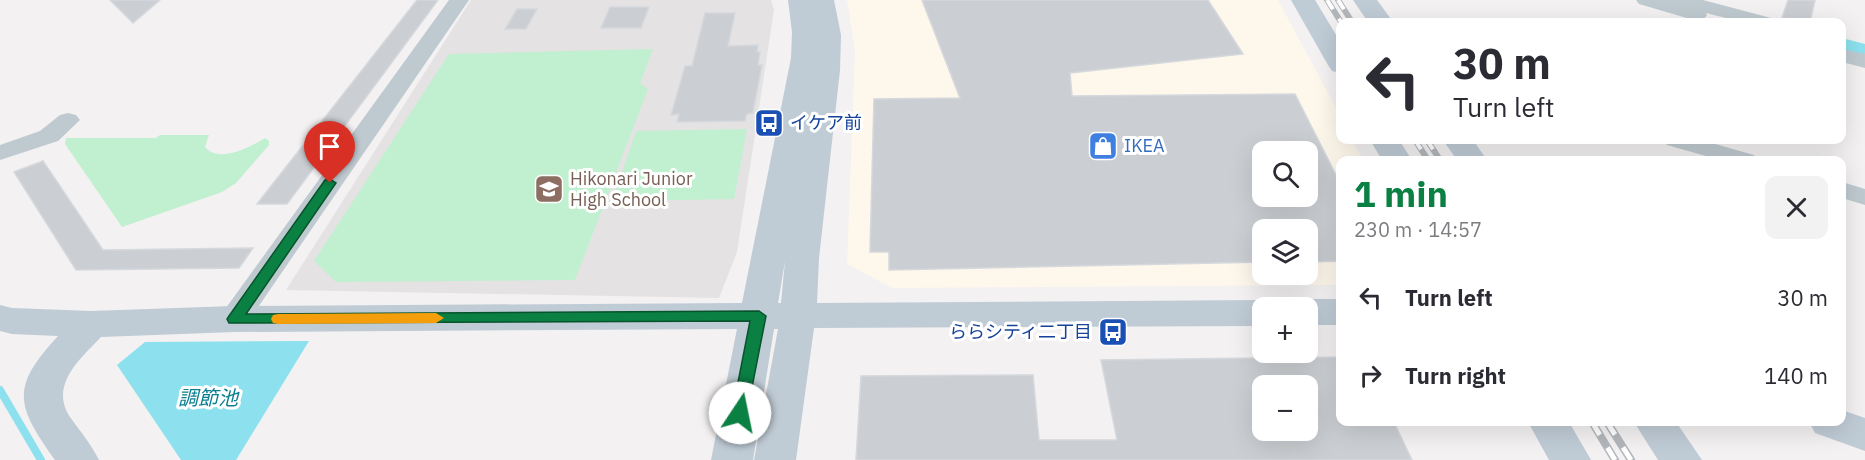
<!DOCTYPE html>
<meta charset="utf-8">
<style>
:root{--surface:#fff;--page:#f2f2f3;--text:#2b2b33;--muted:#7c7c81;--accent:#0b8043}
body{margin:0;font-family:"IBM Plex Sans","Noto Sans JP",sans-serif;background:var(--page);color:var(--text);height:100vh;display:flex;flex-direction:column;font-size:22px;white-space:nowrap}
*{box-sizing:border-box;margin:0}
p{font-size:20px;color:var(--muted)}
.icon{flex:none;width:33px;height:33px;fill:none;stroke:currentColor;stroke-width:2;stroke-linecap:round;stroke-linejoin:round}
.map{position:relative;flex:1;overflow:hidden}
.side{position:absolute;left:1336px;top:156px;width:510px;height:270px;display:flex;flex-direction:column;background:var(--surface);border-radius:12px;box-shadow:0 6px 24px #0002}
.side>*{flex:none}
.hud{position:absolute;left:1336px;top:18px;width:510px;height:126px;border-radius:12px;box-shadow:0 6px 24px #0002;background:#fff;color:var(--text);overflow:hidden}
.buttons{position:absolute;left:1252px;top:141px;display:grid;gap:12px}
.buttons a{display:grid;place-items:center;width:66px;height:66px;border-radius:12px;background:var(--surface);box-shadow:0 6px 24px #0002;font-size:30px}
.pin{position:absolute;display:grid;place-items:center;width:51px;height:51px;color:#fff;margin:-62px -26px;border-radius:50% 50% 50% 0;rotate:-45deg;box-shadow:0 0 6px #0007}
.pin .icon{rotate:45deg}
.me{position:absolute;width:66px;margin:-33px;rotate:11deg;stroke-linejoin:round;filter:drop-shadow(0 0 4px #0008)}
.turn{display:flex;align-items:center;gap:21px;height:126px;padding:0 18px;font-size:27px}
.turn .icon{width:78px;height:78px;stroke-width:2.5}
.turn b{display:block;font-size:42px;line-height:51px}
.round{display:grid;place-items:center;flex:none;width:63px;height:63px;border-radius:12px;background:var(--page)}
.head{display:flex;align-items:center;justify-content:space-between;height:102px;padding:0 18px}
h1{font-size:36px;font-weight:800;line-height:45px;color:var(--accent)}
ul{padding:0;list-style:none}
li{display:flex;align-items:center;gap:18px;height:78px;padding:0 18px}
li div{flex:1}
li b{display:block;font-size:22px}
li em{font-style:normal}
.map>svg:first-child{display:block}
.commercial{fill:#fdf7ec;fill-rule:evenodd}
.education{fill:#e4e2e3}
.green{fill:#c0f0cf}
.water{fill:#8de1ee}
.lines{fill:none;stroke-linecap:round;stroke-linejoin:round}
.stream{stroke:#8de1ee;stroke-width:8}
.river{fill:#8de1ee;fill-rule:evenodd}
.building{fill:#cbcfd3;stroke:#d5d8dc;stroke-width:1.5;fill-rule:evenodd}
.street{fill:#bfcad0;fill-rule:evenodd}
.secondary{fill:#bfcbd5;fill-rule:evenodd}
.rail-far1-casing{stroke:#b3b7bb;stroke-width:6}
.rail-casing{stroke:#b3b7bb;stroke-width:8}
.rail-far1{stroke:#fff;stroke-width:4;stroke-dasharray:11;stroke-linecap:butt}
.rail{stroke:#fff;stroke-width:5;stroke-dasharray:15;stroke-linecap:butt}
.route{fill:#0b8043;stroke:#07532c;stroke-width:1.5}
.slow{fill:#f59e0b}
.labels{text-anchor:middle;stroke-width:6;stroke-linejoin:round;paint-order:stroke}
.transit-label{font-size:18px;fill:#164399;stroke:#fff;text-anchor:start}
.shop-label{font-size:18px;fill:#366cbe;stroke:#fff;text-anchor:start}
.education-label{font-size:18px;fill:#785e54;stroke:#fff;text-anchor:start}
.water-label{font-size:20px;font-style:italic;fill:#0b7f90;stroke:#fff}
</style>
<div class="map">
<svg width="1865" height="460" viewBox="0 0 1865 460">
<rect width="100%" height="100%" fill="#f3f1f1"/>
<path class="commercial" d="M847 0H1278L1341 117V140H1352L1363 160H1341V285L892 288 847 264 855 51ZM1263 152H1308V196H1263ZM1263 230H1308V274H1263Z"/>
<polygon class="education" points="471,0 771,0 774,10 737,252 719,298 286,290"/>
<g class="green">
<polygon points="653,49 640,83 648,89 575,280 336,282 314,261 449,54"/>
<polygon points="747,129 734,199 612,201 636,131"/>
<path d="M160 135H209L205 147C218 164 251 147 265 138L269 141V145L236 183 222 192 122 227 65 144 66 138H156Z"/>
</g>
<polygon class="water" points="309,341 236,460 181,460 117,365 145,342"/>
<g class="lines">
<polyline class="stream" points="0,390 41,460"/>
<polygon class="river" points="1842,38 1865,44 1865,64 1842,58"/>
</g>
<g class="building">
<polygon points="110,0 160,0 133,23"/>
<polygon points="417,0 438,0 287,204 257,204"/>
<path d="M922 0H1208L1243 54 1070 73 1072 96 1295 94 1341 185V261L1308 262V230H1263V262L889 270V252H870L874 99 960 98ZM1263 152H1308V196H1263Z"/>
<polygon points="1788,0 1815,0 1810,22 1782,18"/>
<polygon points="610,7 649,7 641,28 601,28"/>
<polygon points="517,9 537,9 526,29 505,29"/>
<polygon points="705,13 735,13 728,46 758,45 757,52 760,52 758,65 762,65 753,113 747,114 745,121 677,122 679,114 671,115 685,66 692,66"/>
<polygon points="43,161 103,250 253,248 239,268 76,270 14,172"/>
<path d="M1341 357V422H1394L1412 460H856L861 376 1033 375 1039 440H1117L1101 360ZM1263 386H1308V430H1263Z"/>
</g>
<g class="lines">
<g class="street">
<polygon points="449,0 469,0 245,326 234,330 223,326 219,319 223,312"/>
<polygon points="1636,0 1703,0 1771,18 1774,22 1742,22 1706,13 1707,15 1704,19 1697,21 1639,4"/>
<polygon points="1842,49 1865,54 1865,68 1842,62"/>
<polygon points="68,113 76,115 80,120 58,141 0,160 0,145 40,131 60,115"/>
<polygon points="1664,140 1701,140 1754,155 1757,160 1720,160 1667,145"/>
<polygon points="1842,182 1865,189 1865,205 1842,198"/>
</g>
<g class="secondary">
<path d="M788 0H834L841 35 840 70 819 258 817 303 1263 300 1276 304 1278 308H1263V326L814 328 796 460H754L778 329H774L753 460H711L737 329 234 332 101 337C80 359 49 385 70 417 80 431 91 444 99 460H55C16 405 10 388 58 336L12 334 0 331V305L12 308 91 311 234 306 742 303 791 58 792 32ZM785 261 781 303H778Z"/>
<polygon points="1291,0 1315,0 1341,43 1341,73 1332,71 1328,65"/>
<polygon points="1353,0 1377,0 1393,22 1368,22"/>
<polygon points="1370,140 1399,140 1412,160 1382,160"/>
<polygon points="1443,140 1473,140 1487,160 1457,160"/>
<polygon points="1308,299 1341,299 1341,325 1308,325 1308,308 1293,308 1295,303"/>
<polygon points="1842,410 1865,418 1865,451 1815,433 1809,422 1842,422"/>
<polygon points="1528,422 1569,422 1591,460 1549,460"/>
<polygon points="1634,422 1676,422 1702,460 1658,460"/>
</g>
<g class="rail-far1-casing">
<g id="rail-far1">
<polyline points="1327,0 1341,22"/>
<polyline points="1338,0 1352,22"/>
<polyline points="1415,140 1428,160"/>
<polyline points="1427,140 1440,160"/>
</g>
</g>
<g class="rail-casing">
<g id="rail">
<polyline points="1592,422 1615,460"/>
<polyline points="1607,422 1631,460"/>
</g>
</g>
<use href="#rail-far1" class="rail-far1"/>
<use href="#rail" class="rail"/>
</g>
<polygon class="route" points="330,179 336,183 246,314 759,311 766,316 746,418 740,420 735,418 732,413 750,321 229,323 227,319 229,316 325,180"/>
<polygon class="slow" points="436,313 444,318 436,323 278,324 273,323 271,319 273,315 278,314"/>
<defs>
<g id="bus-square" transform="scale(1.5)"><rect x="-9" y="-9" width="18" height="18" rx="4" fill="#1a4fb4" stroke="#fff"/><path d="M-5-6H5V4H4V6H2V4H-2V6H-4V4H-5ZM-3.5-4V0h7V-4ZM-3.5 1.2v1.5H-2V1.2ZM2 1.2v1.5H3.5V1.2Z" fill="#fff"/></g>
<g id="shop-square" transform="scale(1.5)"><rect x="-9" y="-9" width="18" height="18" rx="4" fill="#3f7fe0" stroke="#fff"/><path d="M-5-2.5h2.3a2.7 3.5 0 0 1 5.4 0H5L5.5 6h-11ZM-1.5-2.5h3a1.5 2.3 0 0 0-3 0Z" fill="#fff"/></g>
<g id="school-square" transform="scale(1.5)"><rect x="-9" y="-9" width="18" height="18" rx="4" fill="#8d6e63" stroke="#fff"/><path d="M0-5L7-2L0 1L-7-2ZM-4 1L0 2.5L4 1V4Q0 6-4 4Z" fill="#fff"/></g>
</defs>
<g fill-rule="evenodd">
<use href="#bus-square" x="769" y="123"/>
<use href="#shop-square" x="1103" y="146"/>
<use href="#school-square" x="549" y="189"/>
<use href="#bus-square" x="1113" y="332"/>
</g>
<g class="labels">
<g class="transit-label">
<text x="790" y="129">イケア前</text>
<text x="1092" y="338" text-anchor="end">ららシティ二丁目</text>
</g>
<g class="shop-label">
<text x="1124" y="152">IKEA</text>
</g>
<g class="education-label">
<text x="570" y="185">Hikonari Junior<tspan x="570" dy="21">High School</tspan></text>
</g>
<g class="water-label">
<text x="208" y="405">調節池</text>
</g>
</g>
</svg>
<div class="buttons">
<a><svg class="icon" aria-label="search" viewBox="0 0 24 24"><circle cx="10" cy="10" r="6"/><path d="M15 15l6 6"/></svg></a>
<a><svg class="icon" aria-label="layers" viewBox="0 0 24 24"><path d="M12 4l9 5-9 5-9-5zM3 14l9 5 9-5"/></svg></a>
<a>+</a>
<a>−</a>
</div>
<div class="pin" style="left:330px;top:183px;background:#d93025"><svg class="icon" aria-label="arrive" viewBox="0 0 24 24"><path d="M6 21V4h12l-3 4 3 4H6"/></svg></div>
<svg class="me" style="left:740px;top:413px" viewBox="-20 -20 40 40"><circle r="19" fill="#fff"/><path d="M0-13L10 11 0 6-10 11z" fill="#0b8043"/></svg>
<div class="hud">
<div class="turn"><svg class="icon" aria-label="left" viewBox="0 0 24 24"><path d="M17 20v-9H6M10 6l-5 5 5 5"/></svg><div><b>30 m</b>Turn left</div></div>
</div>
<section class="side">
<div class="head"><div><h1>1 min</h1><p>230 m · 14:57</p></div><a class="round"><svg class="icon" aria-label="close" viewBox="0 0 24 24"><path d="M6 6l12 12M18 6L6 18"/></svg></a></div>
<ul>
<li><svg class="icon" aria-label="left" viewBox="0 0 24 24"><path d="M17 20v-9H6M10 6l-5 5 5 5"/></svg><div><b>Turn left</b></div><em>30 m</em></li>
<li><svg class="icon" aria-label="right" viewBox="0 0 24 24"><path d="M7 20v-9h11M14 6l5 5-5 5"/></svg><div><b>Turn right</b></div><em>140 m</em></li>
</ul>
</section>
</div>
